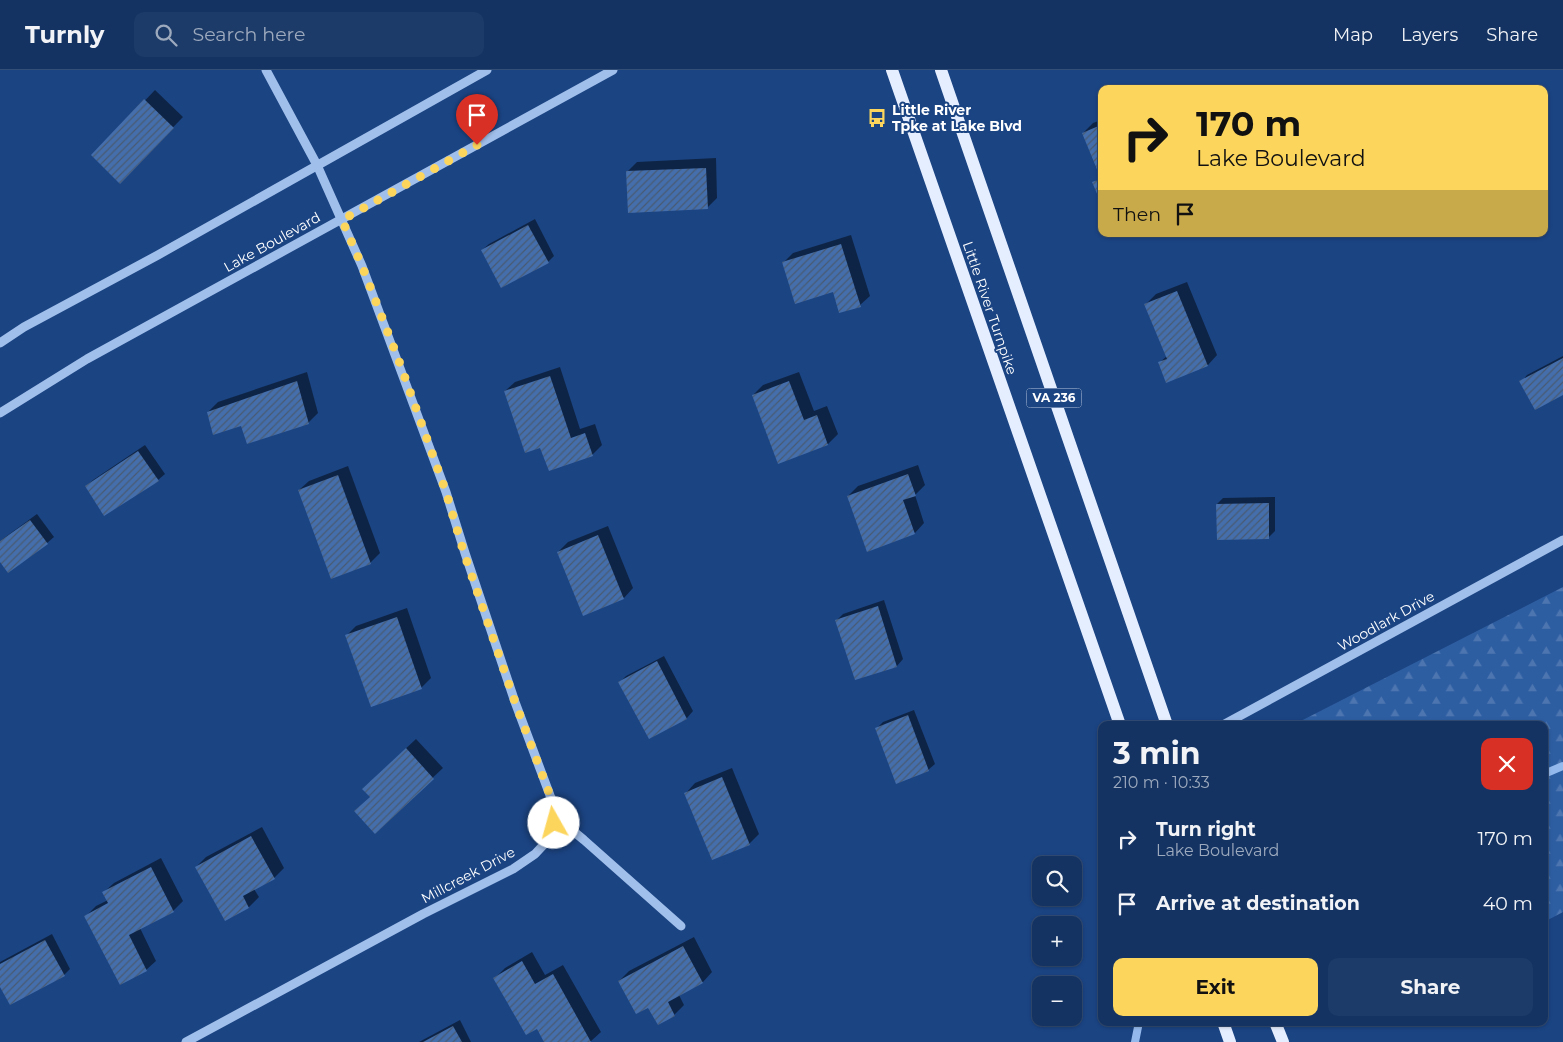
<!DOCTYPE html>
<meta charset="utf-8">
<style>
:root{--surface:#143362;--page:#1d3b68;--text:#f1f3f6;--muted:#9daabe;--line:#334e77;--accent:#fcd55d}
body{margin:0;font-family:Montserrat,sans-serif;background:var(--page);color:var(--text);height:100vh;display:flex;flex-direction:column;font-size:19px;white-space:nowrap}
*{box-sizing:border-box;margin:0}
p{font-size:16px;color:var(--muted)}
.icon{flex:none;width:28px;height:28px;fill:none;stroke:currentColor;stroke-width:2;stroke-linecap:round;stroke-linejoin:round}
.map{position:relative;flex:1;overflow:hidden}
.drawer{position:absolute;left:1098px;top:651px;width:450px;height:305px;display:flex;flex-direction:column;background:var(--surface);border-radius:10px;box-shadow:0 1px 4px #0004,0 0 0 1px var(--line)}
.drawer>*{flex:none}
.top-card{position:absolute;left:1098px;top:15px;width:450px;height:152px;border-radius:10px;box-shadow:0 1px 4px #0004,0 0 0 1px var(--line);background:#fcd55d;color:#111;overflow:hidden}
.buttons{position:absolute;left:1032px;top:786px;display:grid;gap:10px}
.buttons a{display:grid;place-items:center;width:50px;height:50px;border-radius:10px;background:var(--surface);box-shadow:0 1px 4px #0004,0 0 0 1px var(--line);font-size:25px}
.pin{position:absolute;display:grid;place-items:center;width:42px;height:42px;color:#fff;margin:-51px -21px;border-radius:50% 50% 50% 0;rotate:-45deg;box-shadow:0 0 5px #0007}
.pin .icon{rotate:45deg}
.me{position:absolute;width:55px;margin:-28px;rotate:353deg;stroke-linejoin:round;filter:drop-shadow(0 0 4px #0008)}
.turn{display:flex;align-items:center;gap:18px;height:105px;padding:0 15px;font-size:22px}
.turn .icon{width:65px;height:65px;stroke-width:2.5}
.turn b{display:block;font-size:35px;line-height:42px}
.then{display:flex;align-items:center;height:48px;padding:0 15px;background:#0003;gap:10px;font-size:19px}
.round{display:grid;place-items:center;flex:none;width:52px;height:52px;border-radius:10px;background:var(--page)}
.head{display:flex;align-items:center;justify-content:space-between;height:85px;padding:0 15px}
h1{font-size:30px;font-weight:700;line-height:38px}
.cta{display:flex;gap:10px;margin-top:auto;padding:10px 15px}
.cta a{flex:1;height:58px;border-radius:10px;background:var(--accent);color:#111;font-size:20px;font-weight:700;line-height:58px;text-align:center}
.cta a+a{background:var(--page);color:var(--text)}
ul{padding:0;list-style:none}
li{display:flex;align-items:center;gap:15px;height:65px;padding:0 15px}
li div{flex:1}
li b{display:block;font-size:19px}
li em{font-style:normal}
header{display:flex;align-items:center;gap:30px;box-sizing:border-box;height:70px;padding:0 25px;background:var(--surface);border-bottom:1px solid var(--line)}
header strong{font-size:24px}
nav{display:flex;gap:28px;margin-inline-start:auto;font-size:18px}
.search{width:350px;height:45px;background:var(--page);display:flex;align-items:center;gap:12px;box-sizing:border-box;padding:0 18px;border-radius:10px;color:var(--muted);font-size:19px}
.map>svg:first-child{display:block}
.forest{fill:url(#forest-firs)}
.shadow{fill:#0007}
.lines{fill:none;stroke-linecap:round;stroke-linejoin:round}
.stream{stroke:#94baed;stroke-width:8}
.building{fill:url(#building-hatch)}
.minor{stroke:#a1bfeb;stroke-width:9}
.major{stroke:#e5eeff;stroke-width:12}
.route{stroke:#fcd55d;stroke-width:9;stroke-dasharray:0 16.2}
.labels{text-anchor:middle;stroke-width:4;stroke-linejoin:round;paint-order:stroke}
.shield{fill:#1b4483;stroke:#bbc7da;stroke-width:1}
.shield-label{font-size:12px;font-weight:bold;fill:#fff}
.poi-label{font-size:14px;font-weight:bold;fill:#fff;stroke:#1b4483;text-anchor:start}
.street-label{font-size:14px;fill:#fff;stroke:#1b4483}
</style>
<header>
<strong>Turnly</strong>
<div class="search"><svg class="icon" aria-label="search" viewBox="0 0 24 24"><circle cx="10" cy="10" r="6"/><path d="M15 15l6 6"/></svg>Search here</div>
<nav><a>Map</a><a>Layers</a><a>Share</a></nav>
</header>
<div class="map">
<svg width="1563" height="972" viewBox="0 0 1563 972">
<defs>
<pattern id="forest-firs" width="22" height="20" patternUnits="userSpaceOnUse" patternTransform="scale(1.25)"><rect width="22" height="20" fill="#2e5ea2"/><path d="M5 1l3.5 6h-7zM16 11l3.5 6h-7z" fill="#4d76b0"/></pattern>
<pattern id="building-hatch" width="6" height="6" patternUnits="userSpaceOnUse" patternTransform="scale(1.25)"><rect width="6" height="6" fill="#446fac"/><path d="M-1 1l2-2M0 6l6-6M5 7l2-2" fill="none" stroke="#495a72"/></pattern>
</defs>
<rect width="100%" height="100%" fill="#1b4483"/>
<polygon class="forest" points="1563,517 1563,842 1544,852 1544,655 1293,655"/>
<g class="shadow">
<polygon points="155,20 183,47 130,102 93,85"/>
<polygon points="1101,50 1101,130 1094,113 1101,106 1083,63 1093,53"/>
<polygon points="716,88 717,128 707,138 627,102 637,92"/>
<polygon points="535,149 554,186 548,192 482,180 489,174"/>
<polygon points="851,165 870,226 860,235 783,193 793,183"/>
<polygon points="1187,212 1217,285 1208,295 1167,311 1159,293 1167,286 1146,234 1156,224"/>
<polygon points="1563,286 1563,323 1521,312 1527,305"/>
<polygon points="560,297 580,359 595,354 602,375 592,385 541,376 505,321 515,312"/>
<polygon points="307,302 318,343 308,353 242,354 208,342 218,332"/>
<polygon points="799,302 814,341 827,336 838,364 828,374 778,392 753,325 763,315"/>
<polygon points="145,375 165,404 158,410 87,416 93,410"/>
<polygon points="918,395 925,415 915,425 924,453 915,463 848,426 858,416"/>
<polygon points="348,396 380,483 370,493 299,420 309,411"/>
<polygon points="1275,427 1275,461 1269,467 1217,434 1223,428"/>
<polygon points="37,444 54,467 47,473 0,490 0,471"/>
<polygon points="608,456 633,518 624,528 558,482 568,472"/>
<polygon points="884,530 903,589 897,596 837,550 843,544"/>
<polygon points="407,538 431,608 421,618 346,566 356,556"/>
<polygon points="664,586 693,641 687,648 649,667 620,612 626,606"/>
<polygon points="914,640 935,694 928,700 876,659 883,652"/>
<polygon points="416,669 443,698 375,762 371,727 373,709"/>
<polygon points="732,698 759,764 749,774 686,723 695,713"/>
<polygon points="262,757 284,798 274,808 254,819 259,827 249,837 225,850 196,797 206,787"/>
<polygon points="161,788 183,831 173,841 140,858 156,891 146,900 86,846 96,836 108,830 104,822 114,813"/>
<polygon points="52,864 70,899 64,905 0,914 0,892"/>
<polygon points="694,867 712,902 703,912 679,925 684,935 674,945 649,936 619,911 629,901"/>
<polygon points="532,882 545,905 563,895 601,962 590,972 545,972 537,957 495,908 505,898"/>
<polygon points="460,950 471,972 419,972"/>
</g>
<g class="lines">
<g class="stream">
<polyline points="1544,704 1563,696"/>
<polyline points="1135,972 1139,952"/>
</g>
</g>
<g class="building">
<polygon points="144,29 174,58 120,114 91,85"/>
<polygon points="1101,55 1101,133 1092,112 1101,109 1082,63"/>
<polygon points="706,98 708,139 628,143 626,101"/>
<polygon points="528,155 549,193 501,218 481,180"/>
<polygon points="841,174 861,237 839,243 833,222 795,234 782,192"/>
<polygon points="1177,221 1208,296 1166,313 1158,292 1167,289 1144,234"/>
<polygon points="1563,288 1563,325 1535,340 1519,311"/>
<polygon points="550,306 571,368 585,363 593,386 549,401 540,378 525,383 504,321"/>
<polygon points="297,311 309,354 247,374 241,356 213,365 207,342"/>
<polygon points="789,311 804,350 817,345 828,375 778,394 752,325"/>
<polygon points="138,381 159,411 104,446 85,416"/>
<polygon points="908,404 916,426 903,430 915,464 867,482 847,426"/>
<polygon points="338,405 371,494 331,509 298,420"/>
<polygon points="1269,433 1269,469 1217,470 1216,434"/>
<polygon points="30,450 48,474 8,503 0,492 0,471"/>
<polygon points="598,465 624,529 583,546 557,482"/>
<polygon points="878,536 897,597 855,610 835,550"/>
<polygon points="397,547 422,619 371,637 345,565"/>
<polygon points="657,591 687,649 649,669 618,612"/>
<polygon points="908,645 929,701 896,714 875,658"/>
<polygon points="406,678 434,709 375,764 354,741 370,727 362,719"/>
<polygon points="722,707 750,775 712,790 684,723"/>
<polygon points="251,766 275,809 243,826 249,838 225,851 195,797"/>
<polygon points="151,797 174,842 129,865 147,901 120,915 84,846 108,833 102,822"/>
<polygon points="45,870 65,906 10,935 0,917 0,894"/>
<polygon points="683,876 703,913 668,932 675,946 658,955 648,938 636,944 618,911"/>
<polygon points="522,891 535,914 553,904 591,972 544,972 537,959 526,965 493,908"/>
<polygon points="453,956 462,972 423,972"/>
</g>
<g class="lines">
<g class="minor">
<polyline points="0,273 24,257 158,185 487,0"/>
<polyline points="0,343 87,289 613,0"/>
<polyline points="1223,655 1563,470"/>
<polyline points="554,745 584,770 681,856"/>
<polyline points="186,972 423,844 513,799 535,784 549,769 554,753 554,736 515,632 465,483 446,422 362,196 317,95 266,0"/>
</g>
<g class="major">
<polyline points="892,0 1120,655"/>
<polyline points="941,0 1167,655"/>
<polyline points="1223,952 1230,972"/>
<polyline points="1275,952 1283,972"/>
</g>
</g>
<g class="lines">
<polyline class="route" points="477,75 342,150 362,196 399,291 446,422 464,483 515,632 554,736 554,753"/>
</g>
<defs>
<g id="bus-bare" transform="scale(1.5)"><path d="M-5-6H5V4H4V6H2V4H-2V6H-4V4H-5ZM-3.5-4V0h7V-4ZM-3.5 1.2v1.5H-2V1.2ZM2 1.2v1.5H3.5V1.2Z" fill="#fcd55d" stroke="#1b4483" stroke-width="2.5" paint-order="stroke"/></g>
</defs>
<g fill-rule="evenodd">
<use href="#bus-bare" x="877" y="48"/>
</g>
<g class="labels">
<rect class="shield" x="1026.5" y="318.5" width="55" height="19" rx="4"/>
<g class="shield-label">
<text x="1054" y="332">VA 236</text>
</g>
<g class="poi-label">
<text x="892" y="45">Little River<tspan x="892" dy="16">Tpke at Lake Blvd</tspan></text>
</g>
<g class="street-label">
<text transform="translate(272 172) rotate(-29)" y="5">Lake Boulevard</text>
<text transform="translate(990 238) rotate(71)" y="5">Little River Turnpike</text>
<text transform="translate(1386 551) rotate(-29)" y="5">Woodlark Drive</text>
<text transform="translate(468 805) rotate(-28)" y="5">Millcreek Drive</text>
</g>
</g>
</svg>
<div class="buttons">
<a><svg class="icon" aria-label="search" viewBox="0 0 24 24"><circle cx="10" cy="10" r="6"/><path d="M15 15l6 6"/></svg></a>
<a>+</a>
<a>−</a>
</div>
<div class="pin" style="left:477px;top:75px;background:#d93025"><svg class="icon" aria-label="arrive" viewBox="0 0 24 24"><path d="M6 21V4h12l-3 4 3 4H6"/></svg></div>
<svg class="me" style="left:554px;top:753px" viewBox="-20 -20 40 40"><circle r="19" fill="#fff"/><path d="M0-13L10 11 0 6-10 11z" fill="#fcd55d"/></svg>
<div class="top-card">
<div class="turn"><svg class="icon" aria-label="right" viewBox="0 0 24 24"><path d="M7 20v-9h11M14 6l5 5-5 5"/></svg><div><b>170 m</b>Lake Boulevard</div></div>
<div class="then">Then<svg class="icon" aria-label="arrive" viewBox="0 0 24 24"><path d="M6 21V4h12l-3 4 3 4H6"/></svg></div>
</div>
<section class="drawer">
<div class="head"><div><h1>3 min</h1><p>210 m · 10:33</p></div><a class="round" style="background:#d93025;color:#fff"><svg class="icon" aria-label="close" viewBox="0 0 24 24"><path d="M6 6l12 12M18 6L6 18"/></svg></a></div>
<ul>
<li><svg class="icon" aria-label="right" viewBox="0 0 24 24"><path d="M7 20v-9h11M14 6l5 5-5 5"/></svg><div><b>Turn right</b><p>Lake Boulevard</p></div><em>170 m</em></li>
<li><svg class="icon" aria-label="arrive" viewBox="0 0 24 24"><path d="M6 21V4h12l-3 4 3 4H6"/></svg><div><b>Arrive at destination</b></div><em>40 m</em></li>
</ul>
<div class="cta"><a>Exit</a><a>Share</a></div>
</section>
</div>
